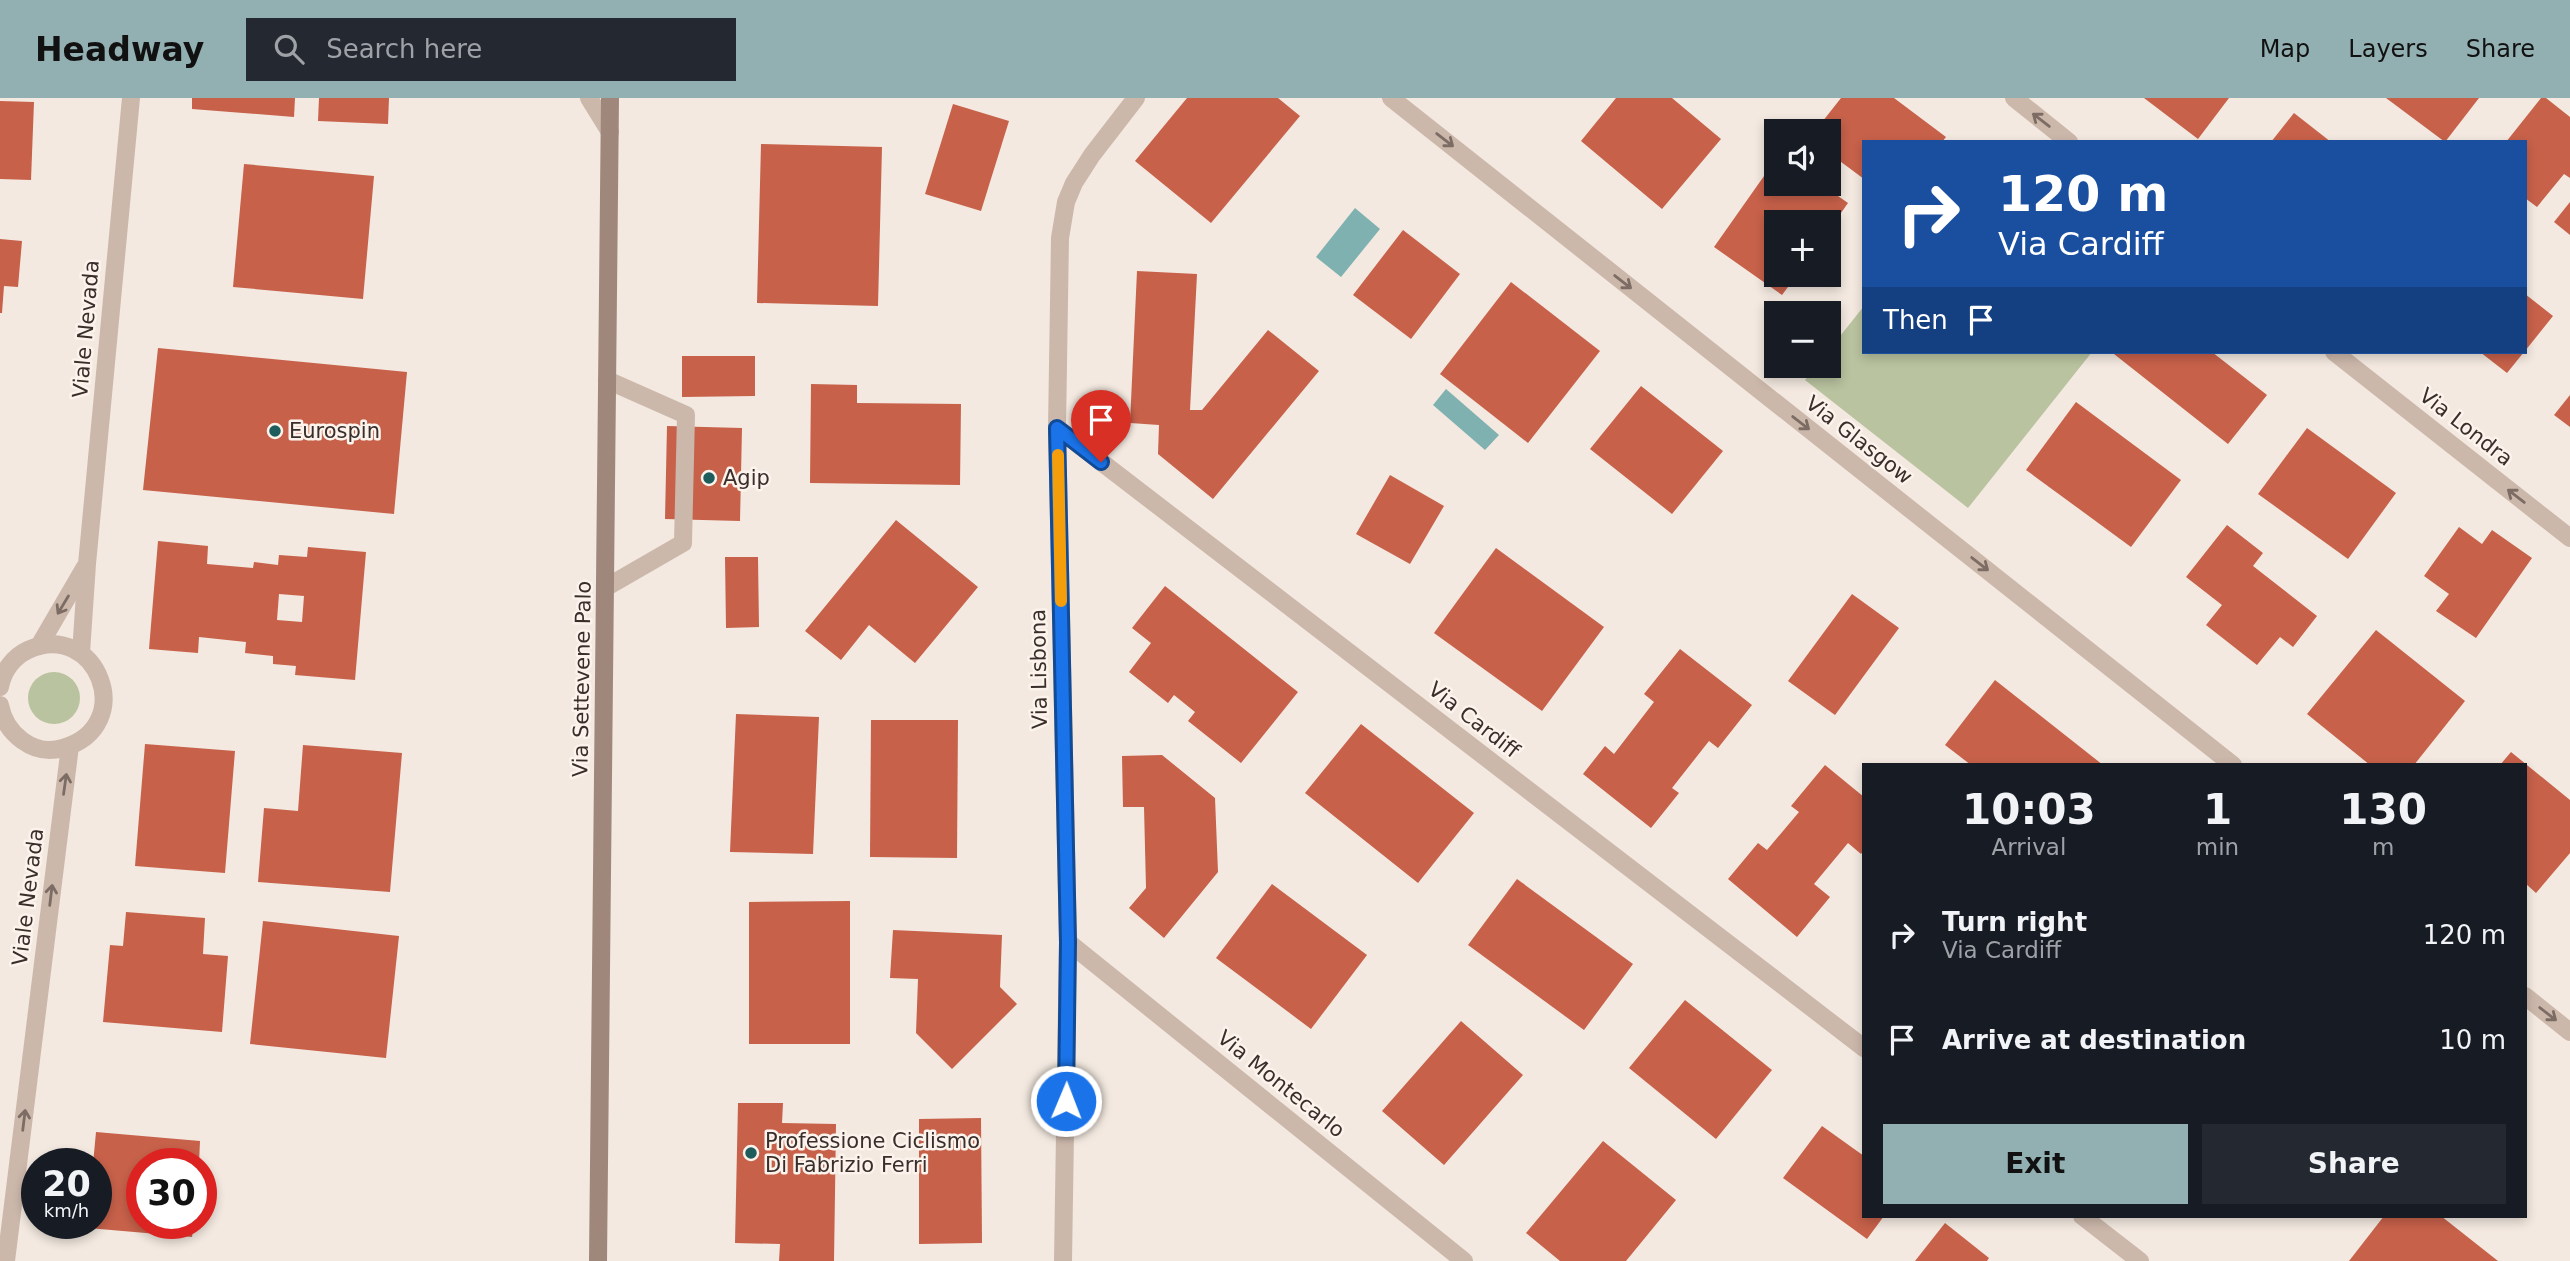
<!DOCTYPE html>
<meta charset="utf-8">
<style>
:root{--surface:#171b24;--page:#242831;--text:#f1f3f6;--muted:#9ea1a6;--accent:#92afb1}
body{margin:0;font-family:"DejaVu Sans",sans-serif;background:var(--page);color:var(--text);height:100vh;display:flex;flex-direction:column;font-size:26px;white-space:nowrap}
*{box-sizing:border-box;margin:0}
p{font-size:23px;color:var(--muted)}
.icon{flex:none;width:38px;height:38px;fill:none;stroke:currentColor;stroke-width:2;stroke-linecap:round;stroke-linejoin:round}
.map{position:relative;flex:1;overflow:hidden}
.drawer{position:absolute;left:1862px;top:665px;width:665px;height:455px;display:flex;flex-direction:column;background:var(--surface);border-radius:0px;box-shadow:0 4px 10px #0003}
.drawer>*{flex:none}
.hud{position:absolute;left:1862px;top:42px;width:665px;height:214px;border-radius:0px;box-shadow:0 4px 10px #0003;background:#1a4fa0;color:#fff;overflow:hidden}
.controls{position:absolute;left:1764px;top:21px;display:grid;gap:14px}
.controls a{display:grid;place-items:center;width:77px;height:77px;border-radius:0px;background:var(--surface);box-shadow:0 4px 10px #0003;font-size:35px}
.speed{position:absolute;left:21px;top:1050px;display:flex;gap:14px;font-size:35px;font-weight:700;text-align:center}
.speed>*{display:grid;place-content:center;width:91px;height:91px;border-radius:50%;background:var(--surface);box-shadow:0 4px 10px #0003;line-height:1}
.speed small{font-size:18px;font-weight:400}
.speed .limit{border:10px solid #d22;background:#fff;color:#111}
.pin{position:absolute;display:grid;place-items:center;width:60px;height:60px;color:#fff;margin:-72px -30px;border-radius:50% 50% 50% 0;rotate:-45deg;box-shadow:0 0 7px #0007}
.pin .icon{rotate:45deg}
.me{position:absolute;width:77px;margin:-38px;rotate:1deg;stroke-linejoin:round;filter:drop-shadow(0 0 5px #0008)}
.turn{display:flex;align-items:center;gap:24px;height:147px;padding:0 21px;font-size:32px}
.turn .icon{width:91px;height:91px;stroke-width:2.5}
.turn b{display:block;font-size:49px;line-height:60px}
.then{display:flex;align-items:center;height:66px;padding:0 21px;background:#0003;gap:14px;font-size:26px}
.eta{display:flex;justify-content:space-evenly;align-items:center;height:119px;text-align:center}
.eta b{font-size:42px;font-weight:700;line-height:49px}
.action{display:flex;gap:14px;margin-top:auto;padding:14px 21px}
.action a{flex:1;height:80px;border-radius:0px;background:var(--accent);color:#111;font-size:28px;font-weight:700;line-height:80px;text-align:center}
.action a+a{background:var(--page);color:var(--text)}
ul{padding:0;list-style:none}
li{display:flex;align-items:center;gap:21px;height:105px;padding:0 21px}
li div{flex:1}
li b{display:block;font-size:26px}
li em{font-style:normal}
header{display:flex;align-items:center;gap:42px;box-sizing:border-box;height:98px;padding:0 35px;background:var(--accent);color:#111}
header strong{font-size:33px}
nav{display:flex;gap:38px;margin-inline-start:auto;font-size:24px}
.search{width:490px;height:63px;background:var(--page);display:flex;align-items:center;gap:18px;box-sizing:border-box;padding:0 24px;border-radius:0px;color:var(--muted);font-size:26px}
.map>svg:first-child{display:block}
.green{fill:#b9c39f}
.water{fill:#7eb1b0}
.building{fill:#c7614a;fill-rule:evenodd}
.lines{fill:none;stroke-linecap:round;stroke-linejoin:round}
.lane{stroke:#ccb8ab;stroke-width:18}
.street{stroke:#ccb8ab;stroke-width:18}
.secondary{stroke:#a0877c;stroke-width:18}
.oneway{stroke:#7c6c64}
.route-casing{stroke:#114b97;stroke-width:18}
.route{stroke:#1a73e8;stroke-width:12}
.slow{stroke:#f59e0b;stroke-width:12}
.poi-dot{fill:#1f5c5c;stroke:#fbf3ec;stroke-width:2.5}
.labels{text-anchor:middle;stroke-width:5;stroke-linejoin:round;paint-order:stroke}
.street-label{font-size:21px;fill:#3a2e2a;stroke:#fbf3ec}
.poi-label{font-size:21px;fill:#3a2e2a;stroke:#fbf3ec;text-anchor:start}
</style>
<header>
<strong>Headway</strong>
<div class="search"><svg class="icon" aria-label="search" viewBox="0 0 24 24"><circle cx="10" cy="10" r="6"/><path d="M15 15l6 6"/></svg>Search here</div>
<nav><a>Map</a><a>Layers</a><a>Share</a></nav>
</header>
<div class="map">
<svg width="2570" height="1163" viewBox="0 0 2570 1163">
<rect width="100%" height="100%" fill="#f3e9e0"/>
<g class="green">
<polygon points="1864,208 1864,254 2092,254 1968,410 1805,282 1816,268 1829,268 1829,252"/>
<circle cx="54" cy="600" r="26"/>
</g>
<g class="water">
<polygon points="1355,110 1380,131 1341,179 1316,159"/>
<polygon points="1446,291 1499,337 1485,352 1433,307"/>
</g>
<g class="building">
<polygon points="192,0 295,0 294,19 192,11"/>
<polygon points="319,0 389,0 388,26 318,23"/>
<polygon points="1187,0 1278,0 1300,18 1211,125 1135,63"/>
<polygon points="1616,0 1672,0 1721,41 1662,111 1581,43"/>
<polygon points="1841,0 1894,0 1946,39 1942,44 1864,44 1864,81 1829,55 1829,33 1815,33"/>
<polygon points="2144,0 2229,0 2198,41"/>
<polygon points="2386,0 2479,0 2445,44"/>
<polygon points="2541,0 2546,0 2570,19 2570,80 2564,76 2537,109 2525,100 2525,44 2506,44"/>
<polygon points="0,3 34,4 31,82 0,81"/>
<polygon points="953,6 1009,23 981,113 925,96"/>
<polygon points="2294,15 2331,44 2271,44"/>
<polygon points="761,46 882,49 878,208 757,205"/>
<polygon points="1776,61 1776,86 1821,86 1848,105 1829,132 1829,124 1776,124 1776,177 1797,177 1782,197 1714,149"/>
<polygon points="244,66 374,78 363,201 233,189"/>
<polygon points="2570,104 2570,137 2554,124"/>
<polygon points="1403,132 1460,176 1411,241 1353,197"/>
<polygon points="0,141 22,143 18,189 4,188 2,215 0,215"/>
<polygon points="1137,173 1197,176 1190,312 1202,312 1268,232 1319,273 1213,401 1158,356 1159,327 1130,325"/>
<polygon points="1511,184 1600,253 1528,345 1440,276"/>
<polygon points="2525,196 2553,218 2525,253"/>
<polygon points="158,250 407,274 394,416 143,392"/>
<polygon points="2115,254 2212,254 2267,297 2228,346 2114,256"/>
<polygon points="2480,254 2524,254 2507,275"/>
<polygon points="682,258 755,258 755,298 682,299"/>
<polygon points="811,286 857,287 857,305 961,306 960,387 810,385"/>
<polygon points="1641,288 1723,353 1672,416 1590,351"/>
<polygon points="2570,297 2570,329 2554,317"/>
<polygon points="2076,304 2181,382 2131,449 2026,372"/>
<polygon points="667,328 742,330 740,423 665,421"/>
<polygon points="2307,330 2396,395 2348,461 2258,396"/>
<polygon points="1390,377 1444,408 1410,466 1356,436"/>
<polygon points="896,422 978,489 915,565 869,527 841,562 805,533"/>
<polygon points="2227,427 2263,455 2253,468 2317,518 2293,549 2280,539 2257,567 2206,527 2222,507 2186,479"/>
<polygon points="2459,429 2482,446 2492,432 2532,460 2476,540 2436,513 2449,496 2424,478"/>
<path d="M158 443 208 448 207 466 253 470 254 464 278 467 279 457 307 459 308 449 366 454 355 582 295 577 296 568 273 566V558L245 555 246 544 199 539 198 555 149 551ZM279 496 304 498 302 524 277 522Z"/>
<polygon points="1496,450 1604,529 1542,613 1434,535"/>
<polygon points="725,459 758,459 759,529 726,530"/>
<polygon points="1165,488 1298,594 1241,665 1188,623 1195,614 1174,597 1168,605 1129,574 1151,545 1132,530"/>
<polygon points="1852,496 1899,530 1835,617 1788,583"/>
<polygon points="2376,532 2465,603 2414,667 2370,667 2307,616"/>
<polygon points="1680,551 1752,607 1718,650 1709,643 1672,690 1679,695 1651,730 1583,676 1605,648 1614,656 1654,604 1644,596"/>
<polygon points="1995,582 2103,667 1971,667 1945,647"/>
<polygon points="736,616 819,619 813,756 730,754"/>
<polygon points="871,622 958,622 957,760 870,759"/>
<polygon points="1361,626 1474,715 1418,785 1305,695"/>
<polygon points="145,646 235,653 225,775 135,768"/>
<polygon points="303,647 402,655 390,794 258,784 264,710 298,713"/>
<polygon points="2511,654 2570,702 2570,755 2536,795 2525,785 2525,667 2500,667"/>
<polygon points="1162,657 1215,700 1218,774 1164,840 1129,810 1146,790 1144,709 1123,709 1122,658"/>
<polygon points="1825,667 1864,699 1864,752 1861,756 1848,745 1814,786 1830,799 1797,839 1728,781 1758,745 1767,752 1799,714 1791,708"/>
<polygon points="1517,781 1633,866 1584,932 1468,847"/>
<polygon points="1272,786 1367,857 1311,931 1216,860"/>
<polygon points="850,803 850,946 749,946 749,804"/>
<polygon points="126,814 205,820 203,856 228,858 222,934 103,924 110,847 123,848"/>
<polygon points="263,823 399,838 386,960 250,946"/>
<polygon points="893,832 1002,837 1000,889 1017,906 952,971 916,935 918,881 890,880"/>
<polygon points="1685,902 1772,972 1716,1041 1629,970"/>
<polygon points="1461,923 1523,977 1444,1067 1382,1013"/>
<polygon points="738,1005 783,1005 782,1025 836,1026 834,1163 779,1163 780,1146 735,1145"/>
<polygon points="981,1020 982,1145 919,1146 919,1021"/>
<polygon points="1822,1028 1864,1058 1864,1118 1884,1118 1867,1141 1783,1080"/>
<polygon points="96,1034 200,1043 199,1066 142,1066 142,1125 194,1125 192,1139 88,1130 88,1125 96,1125 96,1066 93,1066"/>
<polygon points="1603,1043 1676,1102 1626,1163 1560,1163 1526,1135"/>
<polygon points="2384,1118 2441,1118 2498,1163 2349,1163"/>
<polygon points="1945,1125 1989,1160 1987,1163 1915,1163"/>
</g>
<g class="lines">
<polyline class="lane" points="605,490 683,445 686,317 607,282"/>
<g class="street">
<polyline points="589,0 610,34"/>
<polyline points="1391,0 2233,667"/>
<polyline points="2014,0 2069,44"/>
<polyline points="2334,254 2570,440"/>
<polyline points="1057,330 1864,950"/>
<polyline points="39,548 85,469"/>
<polyline points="81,555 87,466 131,0"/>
<path d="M0 589C3 573 13 559 28 552 97 521 139 628 63 650 33 659 5 635 0 607"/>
<polyline points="1068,844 1464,1163"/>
<polyline points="2525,898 2570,934"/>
<polyline points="2082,1118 2140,1163"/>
<polyline points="6,1163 70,648"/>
<polyline points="1063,1163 1068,844 1057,330 1060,140 1066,104 1074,85 1092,57 1136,0"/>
</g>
<polyline class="secondary" points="598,1163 610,0"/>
</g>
<defs><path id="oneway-shaft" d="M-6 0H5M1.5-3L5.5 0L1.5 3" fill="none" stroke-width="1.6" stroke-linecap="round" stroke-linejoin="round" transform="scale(1.75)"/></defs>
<g class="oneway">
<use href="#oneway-shaft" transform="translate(2041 22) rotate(-142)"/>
<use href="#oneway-shaft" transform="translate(1445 42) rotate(38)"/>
<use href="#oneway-shaft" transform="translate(1623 184) rotate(38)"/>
<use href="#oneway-shaft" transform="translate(1801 325) rotate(38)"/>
<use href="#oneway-shaft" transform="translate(2516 398) rotate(-142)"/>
<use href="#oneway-shaft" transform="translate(1980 466) rotate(38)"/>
<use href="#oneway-shaft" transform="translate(63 507) rotate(121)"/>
<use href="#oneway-shaft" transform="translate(65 686) rotate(-82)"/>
<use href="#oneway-shaft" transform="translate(51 797) rotate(-83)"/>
<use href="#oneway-shaft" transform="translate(2548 916) rotate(38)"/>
<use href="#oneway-shaft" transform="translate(24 1022) rotate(-83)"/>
</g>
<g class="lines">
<g class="route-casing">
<polyline id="route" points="1066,1003 1068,844 1057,330 1101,364"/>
</g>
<use href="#route" class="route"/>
<polyline class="slow" points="1058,357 1061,503"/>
</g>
<g class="poi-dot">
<circle cx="275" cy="333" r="7"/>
<circle cx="709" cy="380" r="7"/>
<circle cx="751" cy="1055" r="7"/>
</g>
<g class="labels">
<g class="street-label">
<text transform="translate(86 231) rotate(-85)" y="7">Viale Nevada</text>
<text transform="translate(2466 329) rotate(38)" y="7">Via Londra</text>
<text transform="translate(1859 342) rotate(38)" y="7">Via Glasgow</text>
<text transform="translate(1039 571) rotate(-91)" y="7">Via Lisbona</text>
<text transform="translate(582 581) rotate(-89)" y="7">Via Settevene Palo</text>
<text transform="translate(1474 622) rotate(38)" y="7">Via Cardiff</text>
<text transform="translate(28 799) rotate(-83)" y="7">Viale Nevada</text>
<text transform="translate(1281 986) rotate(39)" y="7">Via Montecarlo</text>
</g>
<g class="poi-label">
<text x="289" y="340">Eurospin</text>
<text x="723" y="387">Agip</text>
<text x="765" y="1050">Professione Ciclismo<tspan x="765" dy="24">Di Fabrizio Ferri</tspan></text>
</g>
</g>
</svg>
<div class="controls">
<a><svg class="icon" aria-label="sound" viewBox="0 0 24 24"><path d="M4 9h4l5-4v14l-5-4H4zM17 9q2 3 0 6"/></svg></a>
<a>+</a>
<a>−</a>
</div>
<div class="speed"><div>20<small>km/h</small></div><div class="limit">30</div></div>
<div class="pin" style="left:1101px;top:364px;background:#d93025"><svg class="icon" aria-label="arrive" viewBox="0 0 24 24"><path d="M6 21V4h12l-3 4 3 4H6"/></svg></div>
<svg class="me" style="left:1066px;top:1003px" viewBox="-20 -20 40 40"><circle r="17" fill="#1a73e8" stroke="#fff" stroke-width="3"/><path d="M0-11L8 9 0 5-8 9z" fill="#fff"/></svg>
<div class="hud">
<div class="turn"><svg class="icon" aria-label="right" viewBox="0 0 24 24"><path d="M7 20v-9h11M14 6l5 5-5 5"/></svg><div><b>120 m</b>Via Cardiff</div></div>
<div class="then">Then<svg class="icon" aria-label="arrive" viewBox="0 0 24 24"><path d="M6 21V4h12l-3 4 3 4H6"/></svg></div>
</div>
<section class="drawer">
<div class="eta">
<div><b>10:03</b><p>Arrival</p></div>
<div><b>1</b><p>min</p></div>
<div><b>130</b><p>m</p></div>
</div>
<ul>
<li><svg class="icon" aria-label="right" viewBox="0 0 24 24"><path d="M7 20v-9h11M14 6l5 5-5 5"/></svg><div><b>Turn right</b><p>Via Cardiff</p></div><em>120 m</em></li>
<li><svg class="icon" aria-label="arrive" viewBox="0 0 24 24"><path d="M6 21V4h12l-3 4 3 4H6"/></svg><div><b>Arrive at destination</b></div><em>10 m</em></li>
</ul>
<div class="action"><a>Exit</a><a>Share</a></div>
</section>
</div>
